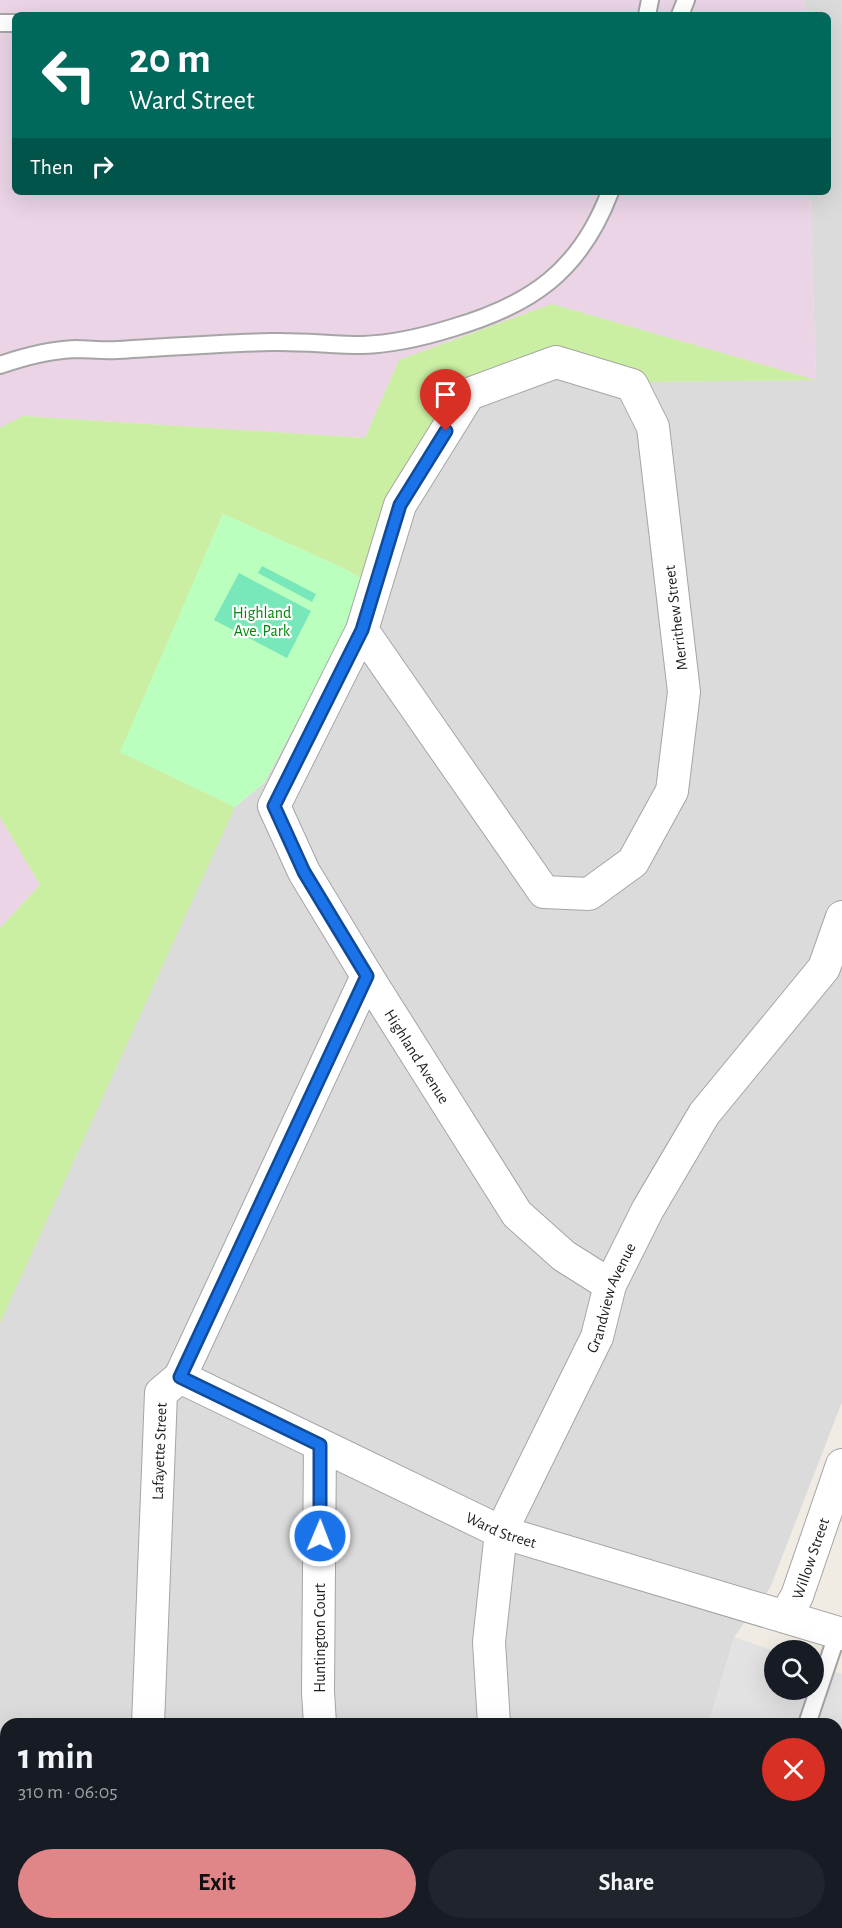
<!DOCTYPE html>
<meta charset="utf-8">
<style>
:root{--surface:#171b24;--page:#20242c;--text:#f1f3f6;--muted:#9ea1a6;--accent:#e08689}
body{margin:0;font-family:"Alegreya Sans",sans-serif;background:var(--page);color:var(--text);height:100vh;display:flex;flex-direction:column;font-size:22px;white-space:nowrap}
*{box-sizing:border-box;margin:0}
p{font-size:20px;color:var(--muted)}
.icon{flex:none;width:33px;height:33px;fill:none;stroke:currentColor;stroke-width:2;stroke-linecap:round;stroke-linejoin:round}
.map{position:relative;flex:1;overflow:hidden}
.sheet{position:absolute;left:0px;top:1718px;width:843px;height:212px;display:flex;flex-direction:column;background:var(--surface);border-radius:18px 18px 0 0;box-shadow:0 6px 24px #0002}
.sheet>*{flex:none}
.banner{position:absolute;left:12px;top:12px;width:819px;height:183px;border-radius:9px;box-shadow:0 6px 24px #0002;background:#00695c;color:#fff;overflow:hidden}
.buttons{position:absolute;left:764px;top:1640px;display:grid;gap:12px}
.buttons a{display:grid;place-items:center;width:60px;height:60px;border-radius:50%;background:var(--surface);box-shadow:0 6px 24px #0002;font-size:30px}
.pin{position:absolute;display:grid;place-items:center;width:51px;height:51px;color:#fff;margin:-62px -26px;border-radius:50% 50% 50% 0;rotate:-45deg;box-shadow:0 0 6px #0007}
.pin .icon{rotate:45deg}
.me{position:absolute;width:66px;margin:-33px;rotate:1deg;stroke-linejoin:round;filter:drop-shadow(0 0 4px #0008)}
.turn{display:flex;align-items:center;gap:21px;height:126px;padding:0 18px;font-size:27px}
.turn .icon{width:78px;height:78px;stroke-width:2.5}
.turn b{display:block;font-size:42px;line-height:51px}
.then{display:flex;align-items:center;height:57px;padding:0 18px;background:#0003;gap:12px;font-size:22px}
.round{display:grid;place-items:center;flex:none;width:63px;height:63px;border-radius:32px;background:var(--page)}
.head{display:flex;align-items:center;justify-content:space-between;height:102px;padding:0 18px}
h1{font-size:36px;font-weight:600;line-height:45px}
.action{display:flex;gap:12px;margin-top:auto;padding:12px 18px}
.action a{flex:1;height:69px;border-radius:36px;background:var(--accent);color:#111;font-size:24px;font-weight:600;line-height:69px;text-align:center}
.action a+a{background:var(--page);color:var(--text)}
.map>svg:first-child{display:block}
.residential{fill:#dcdbdb}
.industrial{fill:#ead4e6}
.grass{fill:#caefa3}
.park{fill:#bbffbf}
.pitch{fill:#78e7ba}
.parking{fill:#e2e2e2}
.building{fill:#ccc1b8}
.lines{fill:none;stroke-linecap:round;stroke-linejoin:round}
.lane-casing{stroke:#a5a5a5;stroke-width:20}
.street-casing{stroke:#a5a5a5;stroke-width:34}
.lane{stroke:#fff;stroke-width:16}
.street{stroke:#fff;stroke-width:32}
.route-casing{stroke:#114b97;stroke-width:15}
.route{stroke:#1a73e8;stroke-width:10}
.labels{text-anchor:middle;stroke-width:4.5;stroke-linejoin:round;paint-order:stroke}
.park-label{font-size:16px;fill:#008709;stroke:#fff}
.street-label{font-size:16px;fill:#1e1e1e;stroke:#fff}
</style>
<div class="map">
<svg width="842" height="1928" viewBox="0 0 842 1928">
<rect width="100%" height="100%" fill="#f0ebe3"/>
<polygon class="residential" points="804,0 842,0 842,1402 770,1588 734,1637 709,1723 6,1724 6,1923 497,1923 495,1928 0,1928 0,1323 235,807 264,783 459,387 547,351 646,382 816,380 810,192 828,192 828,15 805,15"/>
<g class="industrial">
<polygon points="0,0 804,0 805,15 15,15 15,192 810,192 816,380 552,304 399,360 365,438 24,416 0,428"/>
<polygon points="0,817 40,885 0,928"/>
</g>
<polygon class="grass" points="552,304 816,380 646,382 547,351 459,387 368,582 343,568 223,514 121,752 235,807 0,1323 0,928 40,885 0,817 0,428 23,416 365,438 399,360"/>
<polygon class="park" points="223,514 343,568 368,582 349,626 264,783 235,807 120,752"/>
<g class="pitch">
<polygon points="262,566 316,594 312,602 258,573"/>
<polygon points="239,573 311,611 287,658 214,620"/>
</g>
<g class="parking">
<polygon points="734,1637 774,1651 774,1689 813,1689 813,1664 842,1674 842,1928 783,1928 768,1923 837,1923 837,1724 709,1724"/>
<polygon points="497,1923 539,1923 554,1928 495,1928"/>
</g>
<polygon class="building" points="420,1923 440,1923 453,1928 418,1928"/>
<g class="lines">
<g class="lane-casing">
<g id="lane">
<polyline points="647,15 650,0"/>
<polyline points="680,15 686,0"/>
<polyline points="0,23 15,23"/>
<path d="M0 365C23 357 52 350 76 349 89 349 103 351 117 350 168 347 220 343 271 342 302 341 332 345 363 345 393 344 423 337 452 328 531 305 580 271 610 192"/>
<polyline points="807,1724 838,1632"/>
<polyline points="837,1908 842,1891"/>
<polyline points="608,1928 609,1923"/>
<polyline points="738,1928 740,1923"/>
<polyline points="831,1928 832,1923"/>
</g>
</g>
<g class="street-casing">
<g id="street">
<path id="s1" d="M362 630 544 892 589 894 633 862 672 791 684 692 653 427 632 385 556 362 469 394 400 505 362 630 274 806 304 872 367 976 517 1214 564 1256 610 1285"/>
<path id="s2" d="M180 1377 501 1532 842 1634"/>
<polyline points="320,1445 318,1692 320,1724"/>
<path id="s3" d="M785 1616 797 1596 842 1465"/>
<path id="s4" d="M148 1724 161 1393 180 1377 367 976"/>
<path id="s5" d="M494 1724 489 1642 501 1532 597 1337 610 1285 648 1209 704 1114 824 968 842 917"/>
<polyline points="658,1923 673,1928"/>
</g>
</g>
<use href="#lane" class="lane"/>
<use href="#street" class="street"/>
</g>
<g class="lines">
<g class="route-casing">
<polyline id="route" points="320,1536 320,1445 180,1377 367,976 304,872 274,806 362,630 400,505 446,431"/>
</g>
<use href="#route" class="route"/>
</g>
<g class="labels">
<g class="park-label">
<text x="262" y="618">Highland<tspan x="262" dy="18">Ave. Park</tspan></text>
</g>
<g class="street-label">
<text transform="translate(675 618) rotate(-97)" y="6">Merrithew Street</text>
<text dy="6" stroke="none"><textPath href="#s1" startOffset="1832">Highland Avenue</textPath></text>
<text dy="6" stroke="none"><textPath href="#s5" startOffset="452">Grandview Avenue</textPath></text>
<text dy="6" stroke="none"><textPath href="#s4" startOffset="273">Lafayette Street</textPath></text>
<text dy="6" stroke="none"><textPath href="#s2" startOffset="356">Ward Street</textPath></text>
<text dy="6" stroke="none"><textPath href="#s3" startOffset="63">Willow Street</textPath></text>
<text transform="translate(319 1638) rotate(-90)" y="6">Huntington Court</text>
</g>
</g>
</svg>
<div class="buttons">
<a><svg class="icon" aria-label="search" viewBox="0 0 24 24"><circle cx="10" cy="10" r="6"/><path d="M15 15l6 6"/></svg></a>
</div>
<div class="pin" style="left:446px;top:431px;background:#d93025"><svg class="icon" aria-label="arrive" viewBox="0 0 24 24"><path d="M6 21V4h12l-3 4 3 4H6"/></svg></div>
<svg class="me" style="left:320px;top:1536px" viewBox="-20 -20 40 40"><circle r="17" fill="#1a73e8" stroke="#fff" stroke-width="3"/><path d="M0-11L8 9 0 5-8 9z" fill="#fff"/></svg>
<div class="banner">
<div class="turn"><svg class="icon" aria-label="left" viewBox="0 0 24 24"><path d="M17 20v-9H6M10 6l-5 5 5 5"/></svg><div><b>20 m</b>Ward Street</div></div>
<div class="then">Then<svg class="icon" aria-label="right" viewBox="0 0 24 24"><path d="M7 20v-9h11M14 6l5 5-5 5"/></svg></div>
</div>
<section class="sheet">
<div class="head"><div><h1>1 min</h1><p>310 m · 06:05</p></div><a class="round" style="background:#d93025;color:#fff"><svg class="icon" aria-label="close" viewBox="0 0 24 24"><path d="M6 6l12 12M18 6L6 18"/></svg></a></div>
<div class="action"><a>Exit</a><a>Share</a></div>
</section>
</div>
